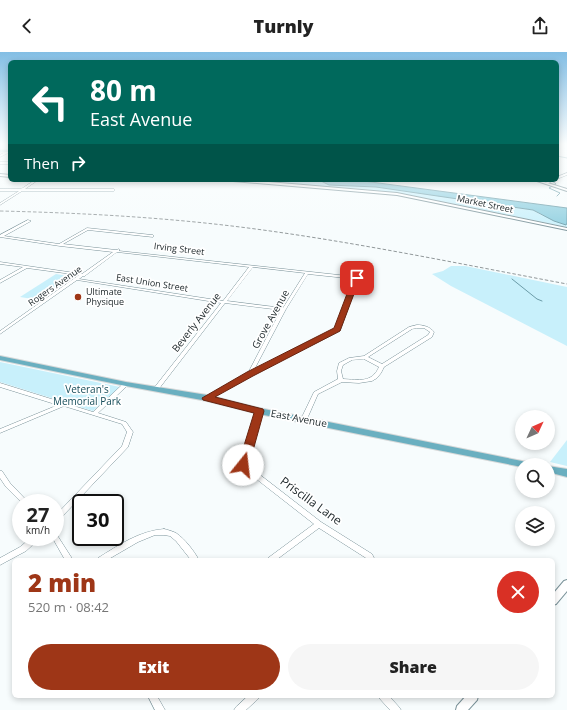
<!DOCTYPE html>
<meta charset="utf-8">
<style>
:root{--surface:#fff;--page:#f6f6f6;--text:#222;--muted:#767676;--accent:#9e3617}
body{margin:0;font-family:"Open Sans",sans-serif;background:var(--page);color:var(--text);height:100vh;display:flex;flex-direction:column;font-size:15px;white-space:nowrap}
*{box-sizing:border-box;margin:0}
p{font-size:13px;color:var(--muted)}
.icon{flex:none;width:22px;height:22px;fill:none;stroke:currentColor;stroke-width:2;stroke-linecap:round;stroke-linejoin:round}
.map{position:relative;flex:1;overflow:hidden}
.details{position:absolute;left:12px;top:506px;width:543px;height:140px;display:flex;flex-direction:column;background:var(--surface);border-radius:6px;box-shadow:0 2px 6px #0003}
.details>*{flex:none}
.hud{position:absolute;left:8px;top:8px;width:551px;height:122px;border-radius:6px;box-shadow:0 2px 6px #0003;background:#00695c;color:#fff;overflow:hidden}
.needle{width:26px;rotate:46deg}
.tools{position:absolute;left:515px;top:358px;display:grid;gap:8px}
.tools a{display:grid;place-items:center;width:40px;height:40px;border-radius:50%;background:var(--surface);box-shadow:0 2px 6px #0003;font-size:20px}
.speed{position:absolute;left:12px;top:442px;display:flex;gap:8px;font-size:20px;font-weight:700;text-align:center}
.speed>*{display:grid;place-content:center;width:52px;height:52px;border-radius:50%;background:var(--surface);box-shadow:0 2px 6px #0003;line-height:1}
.speed small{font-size:10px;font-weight:400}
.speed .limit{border:2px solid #111;border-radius:6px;background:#fff;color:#111}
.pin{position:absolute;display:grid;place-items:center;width:34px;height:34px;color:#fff;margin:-17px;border-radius:8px;box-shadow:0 2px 6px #0006}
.me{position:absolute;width:44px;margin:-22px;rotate:16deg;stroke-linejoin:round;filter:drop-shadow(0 0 3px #0008)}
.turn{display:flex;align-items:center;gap:14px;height:84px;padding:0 16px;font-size:18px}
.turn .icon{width:52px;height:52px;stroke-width:2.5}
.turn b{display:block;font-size:28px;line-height:34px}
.then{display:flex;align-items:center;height:38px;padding:0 16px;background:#0003;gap:8px;font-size:15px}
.round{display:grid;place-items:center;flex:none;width:42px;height:42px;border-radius:21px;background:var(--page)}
.summary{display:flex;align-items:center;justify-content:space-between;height:68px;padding:0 16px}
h1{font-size:24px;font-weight:800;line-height:30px;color:var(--accent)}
.action{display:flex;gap:8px;margin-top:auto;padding:8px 16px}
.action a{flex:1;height:46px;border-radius:24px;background:var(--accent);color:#fff;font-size:16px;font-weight:800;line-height:46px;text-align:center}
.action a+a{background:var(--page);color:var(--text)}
header{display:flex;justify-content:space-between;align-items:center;height:52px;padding:0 16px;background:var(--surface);font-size:18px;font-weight:800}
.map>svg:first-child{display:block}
.green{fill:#c8f0fb}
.water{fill:#8dcedf;stroke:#6b9ca8}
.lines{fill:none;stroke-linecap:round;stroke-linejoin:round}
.stream{stroke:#6b9ca8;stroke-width:1}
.minor-casing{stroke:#7a9299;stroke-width:1}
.tertiary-casing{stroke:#7a9299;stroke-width:2}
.primary-casing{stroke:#d6d8d8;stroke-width:2}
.trunk-casing{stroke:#d6d8d8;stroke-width:2}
.minor{fill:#fff;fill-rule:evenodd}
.tertiary{fill:#fff;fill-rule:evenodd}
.primary{fill:#8fc3d0;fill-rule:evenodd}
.trunk{fill:#6aafc0;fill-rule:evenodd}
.rail{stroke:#91989a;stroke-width:1;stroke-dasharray:3.5 2;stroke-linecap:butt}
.route{fill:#9e3617;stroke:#67230f}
.poi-dot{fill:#9e3617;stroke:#fff;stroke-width:1.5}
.labels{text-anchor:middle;stroke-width:3.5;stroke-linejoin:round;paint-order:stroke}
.far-street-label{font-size:9px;fill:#1c2629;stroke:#fff}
.far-poi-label{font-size:9px;fill:#1c2629;stroke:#fff;text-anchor:start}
.street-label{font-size:10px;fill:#1c2629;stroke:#fff}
.park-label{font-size:10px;fill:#164d5a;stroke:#fff}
.near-street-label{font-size:12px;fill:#1c2629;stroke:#fff}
</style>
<header><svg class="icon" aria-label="back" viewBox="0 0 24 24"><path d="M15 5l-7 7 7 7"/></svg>Turnly<svg class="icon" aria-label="share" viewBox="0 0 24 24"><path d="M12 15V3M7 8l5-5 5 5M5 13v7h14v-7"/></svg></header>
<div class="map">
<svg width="567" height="658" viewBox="0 0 567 658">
<rect width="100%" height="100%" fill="#f7fcfd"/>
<g class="green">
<polygon points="262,128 321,129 329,133 376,135 533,158 541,163 567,171 567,175 410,143 364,137 260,130"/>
<polygon points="451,214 465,214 567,235 567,294 451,234 432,222 443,219"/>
<polygon points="56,222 74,225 39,248 20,245"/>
<polygon points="0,310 120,335 93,359 0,330"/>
<polygon points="567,388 567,414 550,410"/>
</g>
<polygon class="water" points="297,128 356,128 567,156 567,171 566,173 554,169 533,158 376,135 329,133 321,129"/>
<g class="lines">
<g class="stream">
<polyline points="557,104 567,106"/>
<polyline points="551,128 556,132 549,136 560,141 557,144"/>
<polyline points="512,227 537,247 542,249"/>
</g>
<g class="minor-casing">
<g id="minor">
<polygon points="10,98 10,100 0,105 0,103"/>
<rect x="0" y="110" width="10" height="2"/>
<polygon points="567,121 567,123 557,127 557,125"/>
<polygon points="35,128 38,128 25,137 114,137 115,138 114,139 22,139 0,153 0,151 19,139 0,139 0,137 21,137"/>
<polygon points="551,128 554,128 547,132 545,131"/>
<path d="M28 168 31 169 4 184 59 192 87 176 152 183H153V185L88 178 63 192 116 198 119 197V199L357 225 359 226 340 279 252 323 207 348 205 347 204 346 205 345 248 321 281 258 225 251 158 338H154L153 337 154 336 221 251 77 228 0 282V279L79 223 27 216 0 231V228L23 215 0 212V210L82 222 113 200 60 194 0 185V183ZM117 200 249 215 223 249 79 227 83 224H85L86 223ZM253 215 305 221 283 256 227 249ZM308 222 355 227 336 277 254 318 286 257Z"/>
<path d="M417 273C424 273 430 275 434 280L432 285 384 315 381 321 377 326 372 329 359 331 342 330 318 342 307 367 306 368H302L301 367 314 340 338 327 337 319 339 311 349 306 364 304 409 275ZM417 276H424L430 280 428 283 382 312 368 305 412 277ZM364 307 379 315C372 331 359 328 343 327L341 319 343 313 352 308Z"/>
<polygon points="126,330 128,331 129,332 128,333 98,361 126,370 133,380 128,395 57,470 55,471 55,464 122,394 127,380 122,372 64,354 0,381 0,377 58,353 0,335 0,331 93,360 124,331"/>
<polygon points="259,357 262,359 246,412 321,470 372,502 375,508 367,508 366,506 319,476 276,508 267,508 268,506 314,472 241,415 240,413 256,359"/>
<polygon points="0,419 2,419 10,431 29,451 22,451 6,435 0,426"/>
<path d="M164 477C168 478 172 479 176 481 185 487 194 499 199 508H191L176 489 170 484 164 483H155L138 490 107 508H97L98 506C119 493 139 479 164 477Z"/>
<polygon points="55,482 57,483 73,508 65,508 52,485 55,485"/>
<polygon points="32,485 40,485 39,487 26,499 0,513 0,506 20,495"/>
<polygon points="148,644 157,644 165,658 155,658"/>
<polygon points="248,644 259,644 258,647 246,658 234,658 236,655"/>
<polygon points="379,644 389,644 399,655 401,658 390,658 380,647"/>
</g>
</g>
<g class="tertiary-casing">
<g id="tertiary">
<polygon points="0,122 10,123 10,125 0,124"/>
<polygon points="232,128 244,128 397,141 567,176 567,178 397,143 233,129"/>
<polygon points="534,128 538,128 567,137 567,139"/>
<polygon points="567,528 567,539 556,552 553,553 553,542 564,529"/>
<polygon points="466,644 478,644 477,648 468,658 456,658 457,654"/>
</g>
</g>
<g class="primary-casing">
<rect id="primary" x="0" y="98" width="10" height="2"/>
</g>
<g class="trunk-casing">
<g id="trunk">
<polygon points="0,304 126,330 207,343 259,356 527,410 530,411 532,413 522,413 522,415 259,362 207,349 126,334 0,308"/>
<polygon points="548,414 567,417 567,425 548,420"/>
</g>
</g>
<use href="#minor" class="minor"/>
<use href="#tertiary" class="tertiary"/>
<use href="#primary" class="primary"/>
<use href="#trunk" class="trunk"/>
<path class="rail" d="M0 159C88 161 176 166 263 178 365 192 466 213 567 232"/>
</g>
<linearGradient id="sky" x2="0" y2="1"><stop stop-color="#83bee4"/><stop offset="0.5" stop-color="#fbfefe"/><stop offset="1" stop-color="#fbfefe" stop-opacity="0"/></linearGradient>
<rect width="567" height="184" fill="url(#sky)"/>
<polygon class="route" points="357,224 360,226 340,279 253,324 215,345 263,357 264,359 249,413 247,416 240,416 238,413 254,361 203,348 202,346 247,320 334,276 353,226"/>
<circle class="poi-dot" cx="78" cy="245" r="4"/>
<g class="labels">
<g class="far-street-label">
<text transform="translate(485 152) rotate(12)" y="3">Market Street</text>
<text transform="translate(179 197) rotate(7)" y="3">Irving Street</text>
<text transform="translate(152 231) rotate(9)" y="3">East Union Street</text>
<text transform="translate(55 234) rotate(-35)" y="3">Rogers Avenue</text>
</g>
<g class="far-poi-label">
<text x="86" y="243">Ultimate<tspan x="86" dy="10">Physique</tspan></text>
</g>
<g class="street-label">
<text transform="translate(270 267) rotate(-61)" y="4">Grove Avenue</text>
<text transform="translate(196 270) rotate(-52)" y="4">Beverly Avenue</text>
<text transform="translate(299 366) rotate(11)" y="4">East Avenue</text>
</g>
<g class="park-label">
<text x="87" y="341">Veteran's<tspan x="87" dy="12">Memorial Park</tspan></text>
</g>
<g class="near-street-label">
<text transform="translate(311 449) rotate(36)" y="4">Priscilla Lane</text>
</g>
</g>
</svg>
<div class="tools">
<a><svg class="needle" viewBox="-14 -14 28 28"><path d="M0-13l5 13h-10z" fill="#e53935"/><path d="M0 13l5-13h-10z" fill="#767676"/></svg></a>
<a><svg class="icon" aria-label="search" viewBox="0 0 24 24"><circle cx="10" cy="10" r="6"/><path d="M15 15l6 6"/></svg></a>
<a><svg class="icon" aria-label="layers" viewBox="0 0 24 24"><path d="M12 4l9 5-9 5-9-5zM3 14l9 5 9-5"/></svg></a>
</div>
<div class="speed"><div>27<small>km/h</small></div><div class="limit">30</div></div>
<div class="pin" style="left:357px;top:226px;background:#d93025"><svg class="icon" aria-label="arrive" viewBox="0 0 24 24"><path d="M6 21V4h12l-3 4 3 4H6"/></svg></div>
<svg class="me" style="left:243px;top:413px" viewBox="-20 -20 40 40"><circle r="19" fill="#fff"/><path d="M0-13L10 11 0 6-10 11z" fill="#9e3617"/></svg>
<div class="hud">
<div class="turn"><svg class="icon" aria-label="left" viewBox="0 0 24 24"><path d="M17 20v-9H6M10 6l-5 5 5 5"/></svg><div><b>80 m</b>East Avenue</div></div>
<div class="then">Then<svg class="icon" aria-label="right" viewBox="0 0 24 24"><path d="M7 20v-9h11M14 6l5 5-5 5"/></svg></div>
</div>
<section class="details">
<div class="summary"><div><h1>2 min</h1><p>520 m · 08:42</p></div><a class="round" style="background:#d93025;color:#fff"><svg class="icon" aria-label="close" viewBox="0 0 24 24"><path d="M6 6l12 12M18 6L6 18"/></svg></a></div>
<div class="action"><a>Exit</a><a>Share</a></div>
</section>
</div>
